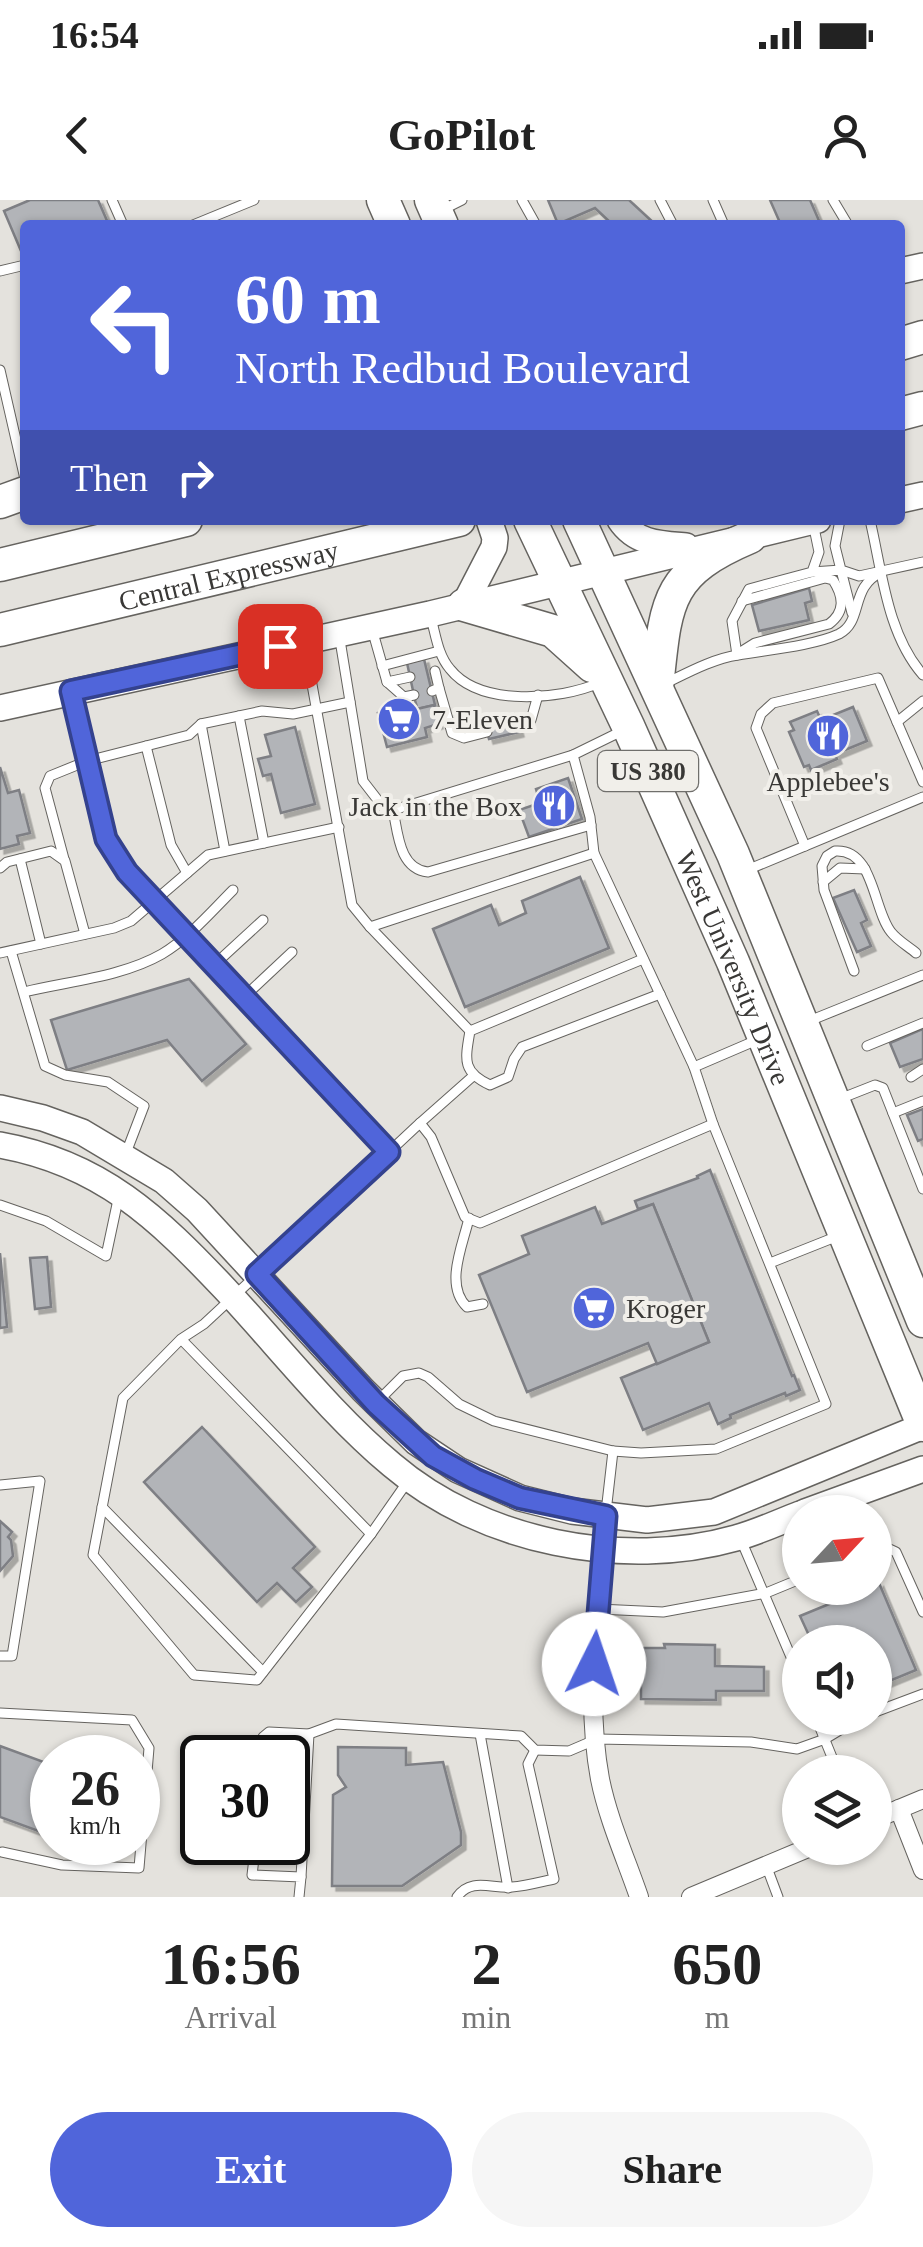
<!DOCTYPE html>
<style>
:root{--surface:#fff;--page:#f6f6f6;--text:#222;--muted:#767676;--accent:#5065da}
body{margin:0;font-family:"Times New Roman",serif;background:var(--page);color:var(--text);height:100vh;display:flex;flex-direction:column;font-size:38px;white-space:nowrap}
*{box-sizing:border-box;margin:0}
p{font-size:32px;color:var(--muted)}
.icon{flex:none;width:55px;height:55px;fill:none;stroke:currentColor;stroke-width:2;stroke-linecap:round;stroke-linejoin:round}
.map{position:relative;height:1697px;overflow:hidden}
.sheet{display:flex;flex-direction:column;background:var(--surface);flex:1}
.sheet>*{flex:none}
.hud{position:absolute;left:20px;top:20px;width:885px;height:305px;border-radius:10px;box-shadow:0 2px 8px #0004;background:#5065da;color:#fff;overflow:hidden}
.needle{width:65px;rotate:64deg}
.controls{position:absolute;left:782px;top:1295px;display:grid;gap:20px}
.controls a{display:grid;place-items:center;width:110px;height:110px;border-radius:50%;background:var(--surface);box-shadow:0 2px 8px #0004;font-size:50px}
.speed{position:absolute;left:30px;top:1535px;display:flex;gap:20px;font-size:50px;font-weight:700;text-align:center}
.speed>*{display:grid;place-content:center;width:130px;height:130px;border-radius:50%;background:var(--surface);box-shadow:0 2px 8px #0004;line-height:1}
.speed small{font-size:25px;font-weight:400}
.speed .limit{border:5px solid #111;border-radius:15px;background:#fff;color:#111}
.pin{position:absolute;display:grid;place-items:center;width:85px;height:85px;color:#fff;margin:-42px;border-radius:20px;box-shadow:0 5px 15px #0006}
.me{position:absolute;width:110px;margin:-55px;rotate:4deg;stroke-linejoin:round;filter:drop-shadow(0 0 8px #0008)}
.turn{display:flex;align-items:center;gap:35px;height:210px;padding:0 50px;font-size:45px}
.turn .icon{width:130px;height:130px;stroke-width:2.5}
.turn b{display:block;font-size:70px;line-height:85px}
.then{display:flex;align-items:center;height:95px;padding:0 50px;background:#0003;gap:20px;font-size:38px}
.eta{display:flex;justify-content:space-evenly;align-items:center;height:170px;text-align:center}
.eta b{font-size:60px;font-weight:700;line-height:70px}
.action{display:flex;gap:20px;margin-top:auto;padding:20px 50px}
.action a{flex:1;height:115px;border-radius:60px;background:var(--accent);color:#fff;font-size:40px;font-weight:700;line-height:115px;text-align:center}
.action a+a{background:var(--page);color:var(--text)}
.status{display:flex;justify-content:space-between;align-items:center;height:70px;padding:0 50px;background:var(--surface);direction:ltr}
.status svg{height:28px;fill:currentColor}
header{display:flex;justify-content:space-between;align-items:center;height:130px;padding:0 50px;background:var(--surface);font-size:45px;font-weight:700}
.map>svg:first-child{display:block}
.building{fill:#b2b4b8;stroke:#7e7f84;stroke-width:2.5;filter:url(#shadow)}
.lines{fill:none;stroke-linecap:round;stroke-linejoin:round}
.lane-casing{stroke:#65635f;stroke-width:11}
.street-casing{stroke:#65635f;stroke-width:20}
.secondary-casing{stroke:#65635f;stroke-width:28}
.highway-casing{stroke:#65635f;stroke-width:35}
.lane{stroke:#fff;stroke-width:9}
.street{stroke:#fff;stroke-width:18}
.secondary{stroke:#fff;stroke-width:25}
.highway{stroke:#fff;stroke-width:32}
.route-casing{stroke:#34428e;stroke-width:25}
.route{stroke:#5065da;stroke-width:18}
.labels{text-anchor:middle;stroke-width:8;stroke-linejoin:round;paint-order:stroke}
.shield{fill:#f1efea;stroke:#706f6c;stroke-width:2.5}
.shield-label{font-size:25px;font-weight:bold;fill:#393836}
.street-label{font-size:28px;fill:#393836;stroke:#f1efea}
.poi-label{font-size:28px;fill:#393836;stroke:#f1efea;text-anchor:start}
</style>
<div class="status"><b>16:54</b><svg viewBox="0 0 49 12"><path d="M0 12V9h3v3zM5 12V6h3v6zM10 12V3h3v9zM15 12V0h3v12zM26 1h20v11H26zM47 4h2v5h-2z"/></svg></div>
<header><svg class="icon" aria-label="back" viewBox="0 0 24 24"><path d="M15 5l-7 7 7 7"/></svg>GoPilot<svg class="icon" aria-label="person" viewBox="0 0 24 24"><circle cx="12" cy="8" r="4"/><path d="M4 21q1-7 8-7t8 7"/></svg></header>
<div class="map">
<svg width="923" height="1697" viewBox="0 0 923 1697">
<defs>
<filter id="shadow"><feDropShadow dx="4.5" dy="4.5" stdDeviation="0" flood-color="#0004"/></filter>
</defs>
<rect width="100%" height="100%" fill="#e4e2dd"/>
<g class="building">
<polygon points="30,0 98,0 108,23 25,25 25,50 21,51 4,11"/>
<polygon points="548,0 629,0 656,25 613,25 595,8 558,24"/>
<polygon points="770,0 810,0 820,23 781,25"/>
<polygon points="809,388 812,401 805,403 809,420 759,431 752,405"/>
<polygon points="424,459 435,505 417,509 407,463"/>
<polygon points="416,504 417,509 434,505 438,524 425,528 427,537 387,547 378,513"/>
<polygon points="853,507 867,541 835,554 837,559 811,570 809,565 804,567 789,532 794,530 790,522 817,511 821,520"/>
<polygon points="514,514 519,532 489,539 484,521"/>
<polygon points="295,527 315,604 281,613 271,574 263,576 258,559 271,556 265,535"/>
<polygon points="0,567 8,593 19,590 30,633 17,636 19,644 0,649"/>
<polygon points="568,578 582,619 529,637 519,610 540,603 536,589"/>
<polygon points="580,677 609,748 465,807 433,729 491,705 499,725 526,713 522,701"/>
<polygon points="854,690 867,720 861,723 871,746 857,752 833,698"/>
<polygon points="189,779 246,844 202,881 167,840 67,870 51,820"/>
<polygon points="923,829 923,859 900,867 890,843"/>
<polygon points="923,909 923,939 918,941 907,915"/>
<polygon points="710,970 792,1176 794,1175 800,1190 786,1196 785,1193 730,1215 731,1218 718,1224 709,1203 643,1230 621,1178 709,1142 653,1004 638,1009 635,1001 698,978 697,976"/>
<polygon points="653,1004 709,1142 657,1164 648,1143 527,1192 479,1075 529,1054 522,1036 595,1007 602,1024"/>
<polygon points="0,1053 7,1127 0,1128"/>
<polygon points="47,1057 51,1107 35,1109 30,1058"/>
<polygon points="202,1227 315,1347 293,1368 312,1387 296,1402 277,1383 257,1402 144,1282"/>
<polygon points="0,1321 12,1332 8,1337 11,1340 13,1356 0,1371"/>
<polygon points="879,1383 916,1470 875,1487 875,1442 812,1442 800,1416 868,1388 875,1388"/>
<polygon points="664,1444 715,1445 715,1466 764,1467 764,1491 716,1491 716,1500 641,1499 641,1448 665,1448"/>
<polygon points="0,1546 52,1565 52,1636 0,1617"/>
<polygon points="338,1547 406,1548 406,1565 443,1562 461,1632 461,1645 402,1686 332,1686 333,1595 346,1587 338,1575"/>
</g>
<g class="lines">
<g class="lane-casing">
<g id="lane">
<polyline points="112,0 123,25"/>
<polyline points="522,0 536,25"/>
<polyline points="660,0 673,25"/>
<polyline points="713,0 724,25"/>
<polyline points="833,0 848,25"/>
<polyline points="442,10 462,0"/>
<polyline points="193,25 254,0"/>
<polyline points="0,71 25,65"/>
<polyline points="0,170 25,279"/>
<polyline points="840,320 835,346 841,370 859,376 923,362"/>
<path d="M870 320C882 371 887 434 923 475"/>
<polyline points="812,372 841,370 852,413"/>
<path d="M431 418C436 436 438 455 450 469 480 507 560 500 599 483"/>
<polyline points="372,429 387,482 410,477"/>
<polyline points="339,434 363,581 387,612 573,555"/>
<polyline points="305,446 352,705 370,727 594,653"/>
<path d="M739 453 755 443 829 424C845 412 844 397 833 380L825 378 742 401"/>
<polyline points="737,455 732,421 749,389 812,372 819,352 813,323"/>
<polyline points="382,466 439,451"/>
<polyline points="387,482 404,497 414,495"/>
<path d="M664 484C687 473 712 459 738 455 766 450 813 446 839 434 864 421 849 387 882 372"/>
<polyline points="439,488 452,533 464,538 487,532"/>
<polyline points="432,491 439,488 435,471"/>
<polyline points="71,494 106,639 127,672 389,952 204,1124 181,1139 123,1198 93,1355 194,1475 257,1480 371,1334 181,1139"/>
<polyline points="239,516 264,643"/>
<polyline points="897,522 923,501"/>
<polyline points="201,524 225,651"/>
<polyline points="517,524 531,520 538,495"/>
<polyline points="622,531 573,555 590,617 594,653 694,867 757,840"/>
<polyline points="146,546 171,645 187,673"/>
<path d="M393 610C398 633 399 669 428 672L591 625"/>
<polyline points="805,646 756,528 761,514 773,503 878,478 923,582"/>
<polyline points="20,659 41,744"/>
<polyline points="64,659 45,588 50,576 87,561 189,535 201,524 262,511 293,514 350,502"/>
<polyline points="0,668 7,662 51,651 65,661 85,734"/>
<polyline points="747,670 923,597"/>
<polyline points="823,682 840,668 865,669"/>
<polyline points="370,727 470,831"/>
<polyline points="11,751 45,866 65,875 108,882 144,906 126,953"/>
<polyline points="0,753 114,728 131,721 208,655 339,627"/>
<path d="M643 759 470 831C465 860 462 872 490 885L508 877 514 859 522 847 660 794"/>
<polyline points="214,765 263,720"/>
<path d="M854 771 824 690 822 666 827 656 835 651C874 648 873 710 891 732 897 740 909 747 916 753"/>
<path d="M24 792C69 781 122 777 162 754 189 738 211 712 233 690"/>
<polyline points="244,797 292,752"/>
<polyline points="809,821 923,775"/>
<polyline points="867,846 923,823"/>
<polyline points="694,867 713,924"/>
<polyline points="911,877 923,869"/>
<polyline points="842,898 875,885 883,888 923,989"/>
<polyline points="893,913 923,901"/>
<polyline points="420,923 472,877"/>
<polyline points="0,1005 46,1021 106,1056 119,995"/>
<path d="M469 1018C463 1045 444 1085 467 1107L483 1104"/>
<polyline points="770,1063 838,1036"/>
<polyline points="377,1202 403,1176 419,1173 428,1177 459,1204 494,1221 613,1251 641,1253 716,1249 826,1204 713,924 480,1023 465,1017 431,937 420,923 389,952"/>
<polyline points="0,1285 40,1281 12,1456 0,1456"/>
<polyline points="102,1307 263,1472"/>
<polyline points="606,1312 613,1251"/>
<polyline points="371,1334 408,1281"/>
<polyline points="741,1340 800,1478"/>
<polyline points="875,1348 881,1345 896,1352 923,1412"/>
<polyline points="598,1409 663,1412 766,1393 800,1379"/>
<polyline points="875,1512 923,1494"/>
<polyline points="0,1513 132,1520 149,1548 139,1668 62,1665 2,1652"/>
<polyline points="816,1518 838,1572"/>
<polyline points="480,1534 508,1688"/>
<polyline points="262,1558 263,1537 269,1532 309,1534 336,1524 521,1536 535,1550 569,1551 597,1539 751,1542 797,1549 825,1539 860,1518"/>
<polyline points="256,1642 252,1675 301,1677 299,1697"/>
<polyline points="255,1648 302,1651"/>
<polyline points="766,1665 778,1697"/>
<polyline points="301,1677 309,1534"/>
<path d="M457 1697C471 1677 492 1689 512 1687 526 1686 540 1682 554 1679L528 1564 535 1550"/>
</g>
</g>
<g class="street-casing">
<g id="street">
<path d="M606 1316C600 1403 584 1493 600 1579 608 1619 626 1659 639 1697"/>
<polyline points="899,1609 923,1670"/>
<polyline points="875,1619 923,1599"/>
<polyline points="691,1697 808,1648"/>
</g>
</g>
<g class="secondary-casing">
<g id="secondary">
<polyline points="900,71 923,66"/>
<polyline points="900,300 923,295"/>
<path d="M620 320C636 344 661 344 686 346"/>
<polyline points="464,405 494,347 495,338 489,320"/>
<polyline points="0,508 430,414 818,320"/>
<polyline points="0,908 43,918 82,932 164,981 197,1010 363,1190 416,1242 458,1270 520,1298 572,1311 647,1320 714,1312 923,1226"/>
<path d="M0 945C101 963 158 1018 225 1089 280 1148 331 1214 392 1265 482 1342 623 1370 736 1338 758 1332 779 1322 800 1314"/>
<polyline points="805,1312 923,1269"/>
</g>
</g>
<g class="highway-casing">
<g id="highway">
<polyline points="383,0 394,25"/>
<polyline points="431,0 442,25"/>
<polyline points="900,144 923,137"/>
<polyline points="900,214 923,208"/>
<polyline points="0,302 25,293"/>
<path id="s1" d="M530 320 629 528 733 762 923 1225"/>
<polyline points="579,320 733,654 923,1121"/>
<polyline points="0,365 186,320"/>
<polyline points="464,405 553,431 592,466"/>
<path id="s2" d="M0 430 459 320"/>
<path d="M657 487C666 402 665 373 750 337"/>
</g>
</g>
<use href="#lane" class="lane"/>
<use href="#street" class="street"/>
<use href="#secondary" class="secondary"/>
<use href="#highway" class="highway"/>
</g>
<g class="lines">
<g class="route-casing">
<polyline id="route" points="280,446 71,491 106,639 127,672 389,952 257,1074 376,1204 433,1256 475,1279 520,1298 606,1316 594,1464"/>
</g>
<use href="#route" class="route"/>
</g>
<defs>
<g id="supermarket-disc" transform="scale(2.25)"><circle r="9.5" fill="#5065da" stroke="#f1efea"/><path d="M-6-5.5h2.5l.6 2H6L4.5 2H-2.5L-4.4-4H-6ZM-1.5 3.2a1.3 1.3 0 1 0 .1 0ZM3 3.2a1.3 1.3 0 1 0 .1 0Z" fill="#fff"/></g>
<g id="restaurant-disc" transform="scale(2.25)"><circle r="9.5" fill="#5065da" stroke="#f1efea"/><path d="M-5-6h1v4h1v-4h1v4h1v-4h1v5L-1.5 .5V6h-2V.5L-5-1ZM5-6V6H3V1.5H1.5Q1.5-4 5-6Z" fill="#fff"/></g>
</defs>
<g fill-rule="evenodd">
<use href="#supermarket-disc" x="399" y="519"/>
<use href="#restaurant-disc" x="828" y="536"/>
<use href="#restaurant-disc" x="554" y="606"/>
<use href="#supermarket-disc" x="594" y="1108"/>
</g>
<g class="labels">
<rect class="shield" x="598" y="551" width="100" height="40" rx="8"/>
<g class="shield-label">
<text x="648" y="580">US 380</text>
</g>
<g class="street-label">
<text dy="10" stroke="none"><textPath href="#s2" startOffset="235">Central Expressway</textPath></text>
<text dy="10" stroke="none"><textPath href="#s1" startOffset="492">West University Drive</textPath></text>
</g>
<g class="poi-label">
<text x="432" y="529">7-Eleven</text>
<text x="828" y="591" text-anchor="middle">Applebee's</text>
<text x="522" y="616" text-anchor="end">Jack in the Box</text>
<text x="626" y="1118">Kroger</text>
</g>
</g>
</svg>
<div class="controls">
<a><svg class="needle" viewBox="-14 -14 28 28"><path d="M0-13l5 13h-10z" fill="#e53935"/><path d="M0 13l5-13h-10z" fill="#767676"/></svg></a>
<a><svg class="icon" aria-label="sound" viewBox="0 0 24 24"><path d="M4 9h4l5-4v14l-5-4H4zM17 9q2 3 0 6"/></svg></a>
<a><svg class="icon" aria-label="layers" viewBox="0 0 24 24"><path d="M12 4l9 5-9 5-9-5zM3 14l9 5 9-5"/></svg></a>
</div>
<div class="speed"><div>26<small>km/h</small></div><div class="limit">30</div></div>
<div class="pin" style="left:280px;top:446px;background:#d93025"><svg class="icon" aria-label="arrive" viewBox="0 0 24 24"><path d="M6 21V4h12l-3 4 3 4H6"/></svg></div>
<svg class="me" style="left:594px;top:1464px" viewBox="-20 -20 40 40"><circle r="19" fill="#fff"/><path d="M0-13L10 11 0 6-10 11z" fill="#5065da"/></svg>
<div class="hud">
<div class="turn"><svg class="icon" aria-label="left" viewBox="0 0 24 24"><path d="M17 20v-9H6M10 6l-5 5 5 5"/></svg><div><b>60 m</b>North Redbud Boulevard</div></div>
<div class="then">Then<svg class="icon" aria-label="right" viewBox="0 0 24 24"><path d="M7 20v-9h11M14 6l5 5-5 5"/></svg></div>
</div>
</div>
<section class="sheet">
<div class="eta">
<div><b>16:56</b><p>Arrival</p></div>
<div><b>2</b><p>min</p></div>
<div><b>650</b><p>m</p></div>
</div>
<div class="action"><a>Exit</a><a>Share</a></div>
</section>
